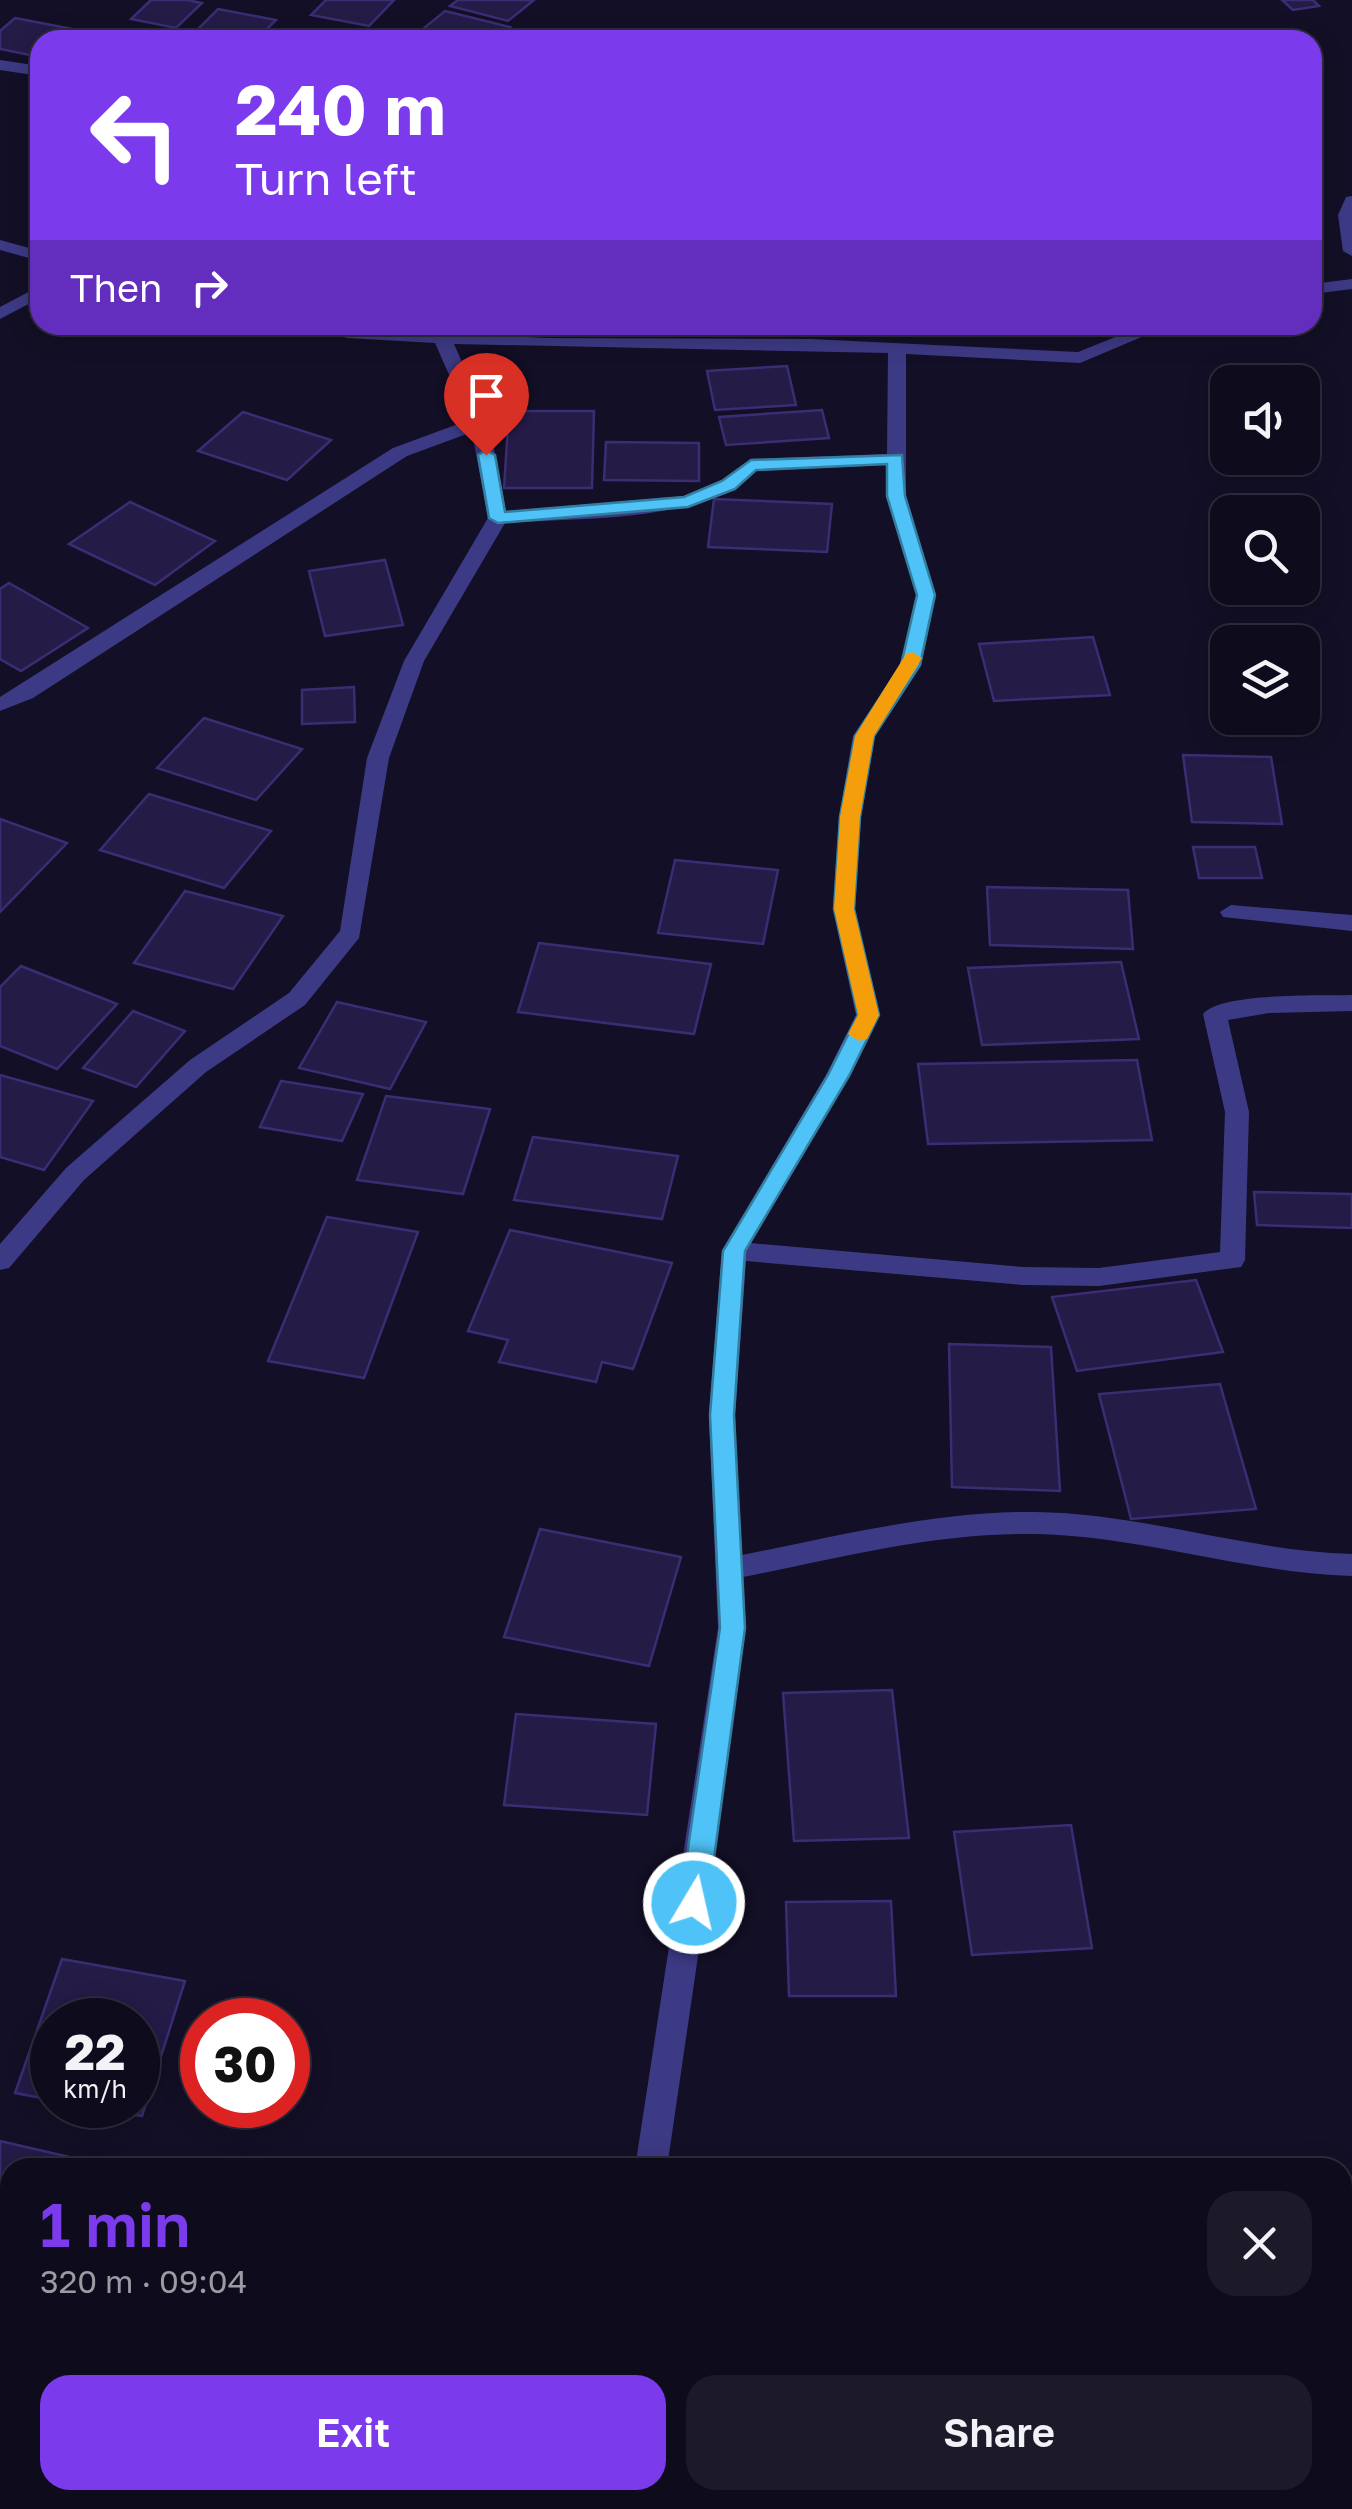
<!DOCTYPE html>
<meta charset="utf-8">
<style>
:root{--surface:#0e0b1c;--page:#1c1929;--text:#f1f3f6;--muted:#9b9ba3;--line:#2e2b3b;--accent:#7c3aed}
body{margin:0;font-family:"Golos Text",sans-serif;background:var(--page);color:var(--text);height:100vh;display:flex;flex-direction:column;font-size:38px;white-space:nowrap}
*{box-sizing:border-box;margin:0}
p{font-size:32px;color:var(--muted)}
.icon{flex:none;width:55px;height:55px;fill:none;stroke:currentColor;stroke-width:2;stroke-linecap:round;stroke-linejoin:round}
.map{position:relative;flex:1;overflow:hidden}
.details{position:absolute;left:0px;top:2158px;width:1352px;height:352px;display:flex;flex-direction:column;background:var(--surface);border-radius:30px 30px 0 0;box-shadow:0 5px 25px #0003,0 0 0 2px var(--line)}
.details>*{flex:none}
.banner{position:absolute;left:30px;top:30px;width:1292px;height:305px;border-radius:30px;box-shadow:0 5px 25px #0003,0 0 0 2px var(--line);background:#7c3aed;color:#fff;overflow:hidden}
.fabs{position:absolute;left:1210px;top:365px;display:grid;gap:20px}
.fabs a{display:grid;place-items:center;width:110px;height:110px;border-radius:20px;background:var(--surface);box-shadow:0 5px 25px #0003,0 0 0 2px var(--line);font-size:50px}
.speed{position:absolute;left:30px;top:1998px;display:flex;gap:20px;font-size:50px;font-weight:700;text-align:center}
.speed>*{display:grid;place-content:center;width:130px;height:130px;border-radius:50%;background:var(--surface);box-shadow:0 5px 25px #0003,0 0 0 2px var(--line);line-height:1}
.speed small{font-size:25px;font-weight:400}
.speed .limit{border:15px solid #d22;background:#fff;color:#111}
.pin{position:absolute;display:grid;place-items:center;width:85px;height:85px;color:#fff;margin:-102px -42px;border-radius:50% 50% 50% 0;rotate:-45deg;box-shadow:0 0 10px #0007}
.pin .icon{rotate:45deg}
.me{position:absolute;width:110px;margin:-55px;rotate:9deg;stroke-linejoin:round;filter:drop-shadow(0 0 8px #0008)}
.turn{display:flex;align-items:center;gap:35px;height:210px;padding:0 40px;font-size:45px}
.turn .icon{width:130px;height:130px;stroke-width:2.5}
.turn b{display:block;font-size:70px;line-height:85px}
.then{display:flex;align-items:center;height:95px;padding:0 40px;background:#0003;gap:20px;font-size:38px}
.round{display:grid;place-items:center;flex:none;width:105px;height:105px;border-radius:30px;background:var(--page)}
.head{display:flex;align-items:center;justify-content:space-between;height:170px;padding:0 40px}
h1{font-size:60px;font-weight:600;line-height:75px;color:var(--accent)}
.action{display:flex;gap:20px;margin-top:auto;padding:20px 40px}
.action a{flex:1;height:115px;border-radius:30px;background:var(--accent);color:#fff;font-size:40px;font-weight:600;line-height:115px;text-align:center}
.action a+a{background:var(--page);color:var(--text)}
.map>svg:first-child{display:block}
.building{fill:#241b47;stroke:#3b2d73;stroke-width:2.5}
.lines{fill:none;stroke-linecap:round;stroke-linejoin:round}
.minor{fill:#3d3a85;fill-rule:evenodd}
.route{fill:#4fc3f7;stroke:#337fa1;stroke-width:2.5}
.slow{fill:#f59e0b}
</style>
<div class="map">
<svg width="1352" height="2509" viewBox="0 0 1352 2509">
<rect width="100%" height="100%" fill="#130f26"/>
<g class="building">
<polygon points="151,0 187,0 202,3 176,28 131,19"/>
<polygon points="326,0 394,0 369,26 311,15"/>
<polygon points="458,0 534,0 508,21 450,6"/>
<polygon points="1282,0 1313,0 1319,6 1293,10"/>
<polygon points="218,9 276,20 256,40 187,40"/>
<polygon points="445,11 510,27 494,40 413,37"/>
<polygon points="15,18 83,31 74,40 40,40 40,57 0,49 0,31"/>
<polygon points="787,366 796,405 715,410 707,371"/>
<polygon points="822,410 829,438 726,445 719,417"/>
<polygon points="509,411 594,411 592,488 504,488"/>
<polygon points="243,412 331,440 287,480 198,451"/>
<polygon points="606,442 699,443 699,481 604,480"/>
<polygon points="714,499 832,504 827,552 708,547"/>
<polygon points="130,502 215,541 155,585 69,544"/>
<polygon points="385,560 403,625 325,636 309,571"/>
<polygon points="9,583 88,628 21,671 0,659 0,589"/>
<polygon points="1093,637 1110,695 994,701 979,644"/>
<polygon points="354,687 355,722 302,724 302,690"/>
<polygon points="204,718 302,749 256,800 157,768"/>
<polygon points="1183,755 1271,757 1282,824 1192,822"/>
<polygon points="149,794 271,831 224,888 100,850"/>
<polygon points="0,819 67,843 0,912"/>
<polygon points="1193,847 1255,847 1262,878 1199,878"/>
<polygon points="675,860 778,870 763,944 658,933"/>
<polygon points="987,887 1128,890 1133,949 990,945"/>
<polygon points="185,891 283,916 233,989 134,963"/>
<polygon points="539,943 711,964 694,1034 518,1012"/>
<polygon points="1121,962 1139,1039 982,1045 968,968"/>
<polygon points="21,966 117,1004 57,1069 0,1046 0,987"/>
<polygon points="337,1002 426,1022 390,1089 299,1068"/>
<polygon points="133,1011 185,1031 136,1087 83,1068"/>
<polygon points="1137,1060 1152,1140 928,1144 918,1064"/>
<polygon points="0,1075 93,1101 44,1170 0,1157"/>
<polygon points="281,1081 363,1094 342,1141 260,1127"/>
<polygon points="386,1096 490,1109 463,1194 357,1180"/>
<polygon points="533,1137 678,1156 662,1219 514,1200"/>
<polygon points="1254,1192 1352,1194 1352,1228 1257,1225"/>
<polygon points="327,1217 418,1232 364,1378 268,1361"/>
<polygon points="510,1230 672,1263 633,1369 602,1362 596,1382 499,1362 508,1340 468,1331"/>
<polygon points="1196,1280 1223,1352 1077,1371 1052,1297"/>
<polygon points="949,1344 1051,1347 1060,1491 952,1487"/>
<polygon points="1220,1384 1256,1509 1131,1519 1099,1394"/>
<polygon points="540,1529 681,1557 649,1666 504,1637"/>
<polygon points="892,1690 909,1838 794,1841 783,1693"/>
<polygon points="516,1714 656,1724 647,1815 504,1805"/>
<polygon points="1071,1825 1092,1948 972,1955 954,1832"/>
<polygon points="891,1901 896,1996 789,1996 786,1902"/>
<polygon points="62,1959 185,1981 142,2116 81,2105 138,2105 138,2020 52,2020 52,2100 15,2093"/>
<polygon points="0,2141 117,2168 10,2168 10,2261 0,2259"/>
<polygon points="0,2368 10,2373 10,2411 0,2427"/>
<polygon points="378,2500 496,2500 492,2509 374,2509"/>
</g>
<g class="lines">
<g class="minor">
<polygon points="0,60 40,66 40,76 0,70"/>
<polygon points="1352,196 1352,256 1343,251 1338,215 1346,197"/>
<polygon points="0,240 40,251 40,261 0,250"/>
<polygon points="1352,279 1352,289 1312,294 1312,284"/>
<polygon points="40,286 40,298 0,319 0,307"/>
<path d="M305 325 545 338 811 339 1078 352 1145 325H1170L1080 363 906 354V496L936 595 921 665 875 736 861 817 855 909 880 1015 850 1076 751 1243 1023 1267 1099 1268 1220 1252 1225 1112 1203 1014C1221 992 1322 996 1352 995V1011L1269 1013 1228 1020 1249 1112 1245 1260 1241 1267 1099 1286 1023 1285 746 1261 735 1415 742 1555C838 1536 936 1511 1035 1512 1142 1513 1246 1551 1352 1554V1576C1246 1573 1142 1536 1036 1534 937 1532 839 1558 743 1577L746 1628 667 2168H635L718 1628 709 1415 722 1251 826 1075 856 1015 833 909 839 817 853 736 901 665 916 595 886 496 887 465 756 471C698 524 582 517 505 523L424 661 389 758 359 938 305 1005 206 1072 84 1180 9 1268 0 1270V1244L66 1168 190 1060 289 993 340 931 367 758 404 661 488 518 472 432 407 456 33 698 0 711V697L393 448 469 420 435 343 347 338ZM454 344 888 353 887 454 751 459 722 481 685 496 506 511 489 423Z"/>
<polygon points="1231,905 1352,915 1352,931 1223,917 1220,912"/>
<polygon points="1352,2300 1352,2335 1342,2339 1342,2304"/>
<polygon points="1342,2488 1349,2509 1315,2509 1314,2500 1342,2500"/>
<polygon points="577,2500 611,2500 610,2509 576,2509"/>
</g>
</g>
<polygon class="route" points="486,450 495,455 505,512 684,497 722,481 751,460 902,455 905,496 935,595 920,665 874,736 860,817 854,909 879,1015 849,1076 745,1251 734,1415 745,1628 708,1903 704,1912 694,1915 684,1912 680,1903 720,1628 710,1415 723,1251 828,1075 858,1015 834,909 840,817 855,736 901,665 917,595 887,496 887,464 756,470 735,489 688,507 498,523 489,518 478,455"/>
<polygon class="slow" points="912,652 922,658 874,736 860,817 854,909 879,1015 867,1039 859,1041 848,1034 858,1015 834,909 840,817 855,736 906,654"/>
</svg>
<div class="fabs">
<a><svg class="icon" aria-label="sound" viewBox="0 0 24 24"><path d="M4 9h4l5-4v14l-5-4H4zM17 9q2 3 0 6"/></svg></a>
<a><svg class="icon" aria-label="search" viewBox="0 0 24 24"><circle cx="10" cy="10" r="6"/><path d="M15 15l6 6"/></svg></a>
<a><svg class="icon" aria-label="layers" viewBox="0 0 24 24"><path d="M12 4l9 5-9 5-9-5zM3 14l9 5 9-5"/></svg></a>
</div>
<div class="speed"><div>22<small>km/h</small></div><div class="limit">30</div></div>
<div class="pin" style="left:486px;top:455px;background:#d93025"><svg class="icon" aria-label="arrive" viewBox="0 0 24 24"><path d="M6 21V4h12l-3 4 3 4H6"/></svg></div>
<svg class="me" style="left:694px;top:1903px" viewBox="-20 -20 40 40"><circle r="17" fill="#4fc3f7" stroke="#fff" stroke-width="3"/><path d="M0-11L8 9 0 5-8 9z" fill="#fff"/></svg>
<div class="banner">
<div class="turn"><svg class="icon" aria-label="left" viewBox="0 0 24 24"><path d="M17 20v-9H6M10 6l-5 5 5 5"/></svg><div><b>240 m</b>Turn left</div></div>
<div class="then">Then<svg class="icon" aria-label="right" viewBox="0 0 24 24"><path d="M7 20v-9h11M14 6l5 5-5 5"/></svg></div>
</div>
<section class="details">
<div class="head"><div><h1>1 min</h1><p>320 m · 09:04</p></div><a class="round"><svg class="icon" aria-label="close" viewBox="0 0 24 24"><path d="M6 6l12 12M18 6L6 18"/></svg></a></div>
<div class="action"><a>Exit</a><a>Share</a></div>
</section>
</div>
